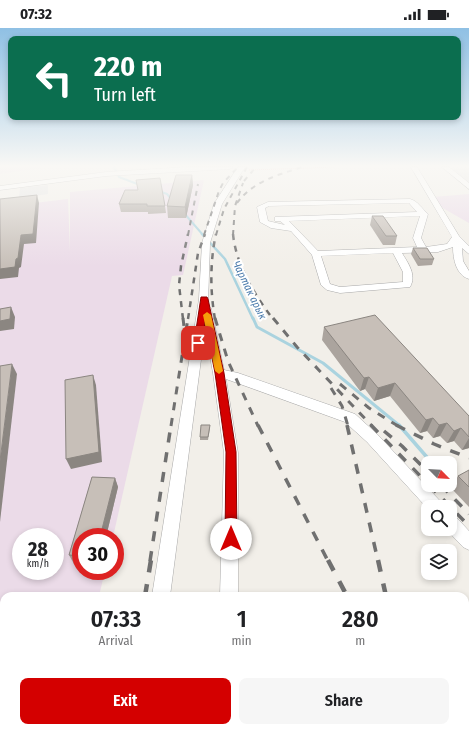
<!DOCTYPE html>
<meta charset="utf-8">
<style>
:root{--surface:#fff;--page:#f6f6f6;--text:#202124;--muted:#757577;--accent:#d40000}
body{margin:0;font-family:"Fira Sans Condensed",sans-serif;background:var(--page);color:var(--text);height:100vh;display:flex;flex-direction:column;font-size:15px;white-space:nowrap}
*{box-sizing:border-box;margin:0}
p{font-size:13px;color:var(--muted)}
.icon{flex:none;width:22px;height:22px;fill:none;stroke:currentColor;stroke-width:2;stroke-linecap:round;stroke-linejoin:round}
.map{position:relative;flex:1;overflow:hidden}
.drawer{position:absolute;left:0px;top:564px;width:469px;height:140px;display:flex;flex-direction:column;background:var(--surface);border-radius:12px 12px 0 0;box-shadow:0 2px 6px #0003}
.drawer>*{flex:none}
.banner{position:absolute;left:8px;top:8px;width:453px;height:84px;border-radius:8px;box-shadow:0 2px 6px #0003;background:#0b6e4f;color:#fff;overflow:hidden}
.needle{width:26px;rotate:114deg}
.buttons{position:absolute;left:421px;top:428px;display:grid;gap:8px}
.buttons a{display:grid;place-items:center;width:36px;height:36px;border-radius:8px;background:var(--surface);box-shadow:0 2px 6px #0003;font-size:20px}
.speed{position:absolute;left:12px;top:500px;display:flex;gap:8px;font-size:20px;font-weight:700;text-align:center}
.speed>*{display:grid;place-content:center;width:52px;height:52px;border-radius:50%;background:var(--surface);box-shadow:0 2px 6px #0003;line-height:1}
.speed small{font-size:10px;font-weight:400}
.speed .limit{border:6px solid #d22;background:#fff;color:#111}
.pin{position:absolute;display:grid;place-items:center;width:34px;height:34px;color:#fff;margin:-17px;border-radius:8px;box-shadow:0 2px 6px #0006}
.me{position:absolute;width:44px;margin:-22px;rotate:0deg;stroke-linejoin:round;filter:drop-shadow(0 0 3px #0008)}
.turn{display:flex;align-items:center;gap:14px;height:84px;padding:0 20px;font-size:18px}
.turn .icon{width:52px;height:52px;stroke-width:2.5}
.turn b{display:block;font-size:28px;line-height:34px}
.eta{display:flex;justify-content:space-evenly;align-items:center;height:68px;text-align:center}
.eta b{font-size:24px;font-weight:600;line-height:28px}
.primary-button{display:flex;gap:8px;margin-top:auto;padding:8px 20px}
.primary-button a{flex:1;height:46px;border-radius:8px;background:var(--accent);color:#fff;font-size:16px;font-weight:600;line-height:46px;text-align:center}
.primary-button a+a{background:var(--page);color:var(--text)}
.status{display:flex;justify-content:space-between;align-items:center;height:28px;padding:0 20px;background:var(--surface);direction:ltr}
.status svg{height:11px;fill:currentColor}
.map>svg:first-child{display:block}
.residential{fill:#e0dfdf}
.industrial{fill:#ebdbe8;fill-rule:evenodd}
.parking{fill:#e2e2e2}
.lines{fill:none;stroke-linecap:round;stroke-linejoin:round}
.stream-far3{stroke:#aad3df;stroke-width:2}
.stream-far2{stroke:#aad3df;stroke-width:2.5}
.stream-far1{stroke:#aad3df;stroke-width:3}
.stream{stroke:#aad3df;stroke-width:3.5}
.minor-casing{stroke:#a9a9a9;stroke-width:1}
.path{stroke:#fa8072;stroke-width:1;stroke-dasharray:1 1;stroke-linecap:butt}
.minor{fill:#fff;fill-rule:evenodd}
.rail-far4{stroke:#707070;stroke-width:2;stroke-dasharray:5 5;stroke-linecap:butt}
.rail-far3{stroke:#707070;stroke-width:2.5;stroke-dasharray:6 6;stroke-linecap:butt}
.rail-far2{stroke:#707070;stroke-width:3;stroke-dasharray:8 8;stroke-linecap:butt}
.rail-far1{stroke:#707070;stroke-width:3.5;stroke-dasharray:10 10;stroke-linecap:butt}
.rail{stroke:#707070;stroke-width:4.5;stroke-dasharray:12 12;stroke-linecap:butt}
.wall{fill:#aba49e}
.shaded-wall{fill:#8b8681}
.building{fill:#c7bfb8;stroke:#8b8681}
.route{fill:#d40000;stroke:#8a0000}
.slow{fill:#f59e0b}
.labels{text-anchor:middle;stroke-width:4;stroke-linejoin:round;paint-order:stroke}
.water-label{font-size:11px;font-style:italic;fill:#4a7aab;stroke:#fff}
</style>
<div class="status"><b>07:32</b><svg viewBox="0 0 49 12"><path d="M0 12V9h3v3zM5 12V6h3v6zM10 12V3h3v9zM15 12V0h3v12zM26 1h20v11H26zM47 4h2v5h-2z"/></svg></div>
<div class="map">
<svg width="469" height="704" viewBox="0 0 469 704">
<rect width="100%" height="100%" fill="#f2efe9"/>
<polygon class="residential" points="448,139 469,139 469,154"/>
<g class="industrial">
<polygon points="0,139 48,139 0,146"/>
<path d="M204 152 183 247 172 248 113 509H81V543H105L99 568H4V700H69L68 704H0V179L68 171 70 224V164ZM21 509H55V543H21Z"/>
<polygon points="469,166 469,195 441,179 433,169"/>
</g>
<polygon class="parking" points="48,157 48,166 19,170 20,160"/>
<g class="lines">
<g class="stream-far3">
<polyline points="114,139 119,149 140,157"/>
<polyline points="159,163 167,166 172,172"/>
<polyline points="184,185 203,207"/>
</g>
<polyline class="stream-far2" points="202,206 225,231 253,291"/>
<polyline class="stream-far1" points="253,290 257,299 323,335 400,398"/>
<polyline class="stream" points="399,397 432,435"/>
<g class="minor-casing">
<g id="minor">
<polygon points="188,139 233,139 230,141 106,148 0,162 0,158 106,144"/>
<polygon points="238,139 245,139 222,176 210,215 208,277 211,280 224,342 238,345 355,386 377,406 441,474 444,479 428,479 428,481 367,414 345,394 226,351 238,425 238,568 220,568 224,425 213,345 205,301 170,568 152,568 199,271 202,215 214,176"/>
<path d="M411 139H417L459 208 469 218V226L462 220 463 233 469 243V251C456 247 453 231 453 219L438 224 402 225C408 235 417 247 410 259L340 265 327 262 321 257 312 227 291 203 271 200 260 194 257 179 268 174 410 171C418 173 422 181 428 186L421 210 426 219 447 216 452 209ZM409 175 417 184 275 189V193H280L285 197 268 193 265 180 269 178ZM420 188 413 210 417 219 318 223 289 193ZM393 225 403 244V254L340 259 330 256 321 228Z"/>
<polygon points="442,139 449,139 469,155 469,161"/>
<polygon points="450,487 456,489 469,503 469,522 463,519 446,501 450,501"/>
<rect x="131" y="700" width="22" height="4"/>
<rect x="208" y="700" width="22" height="4"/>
</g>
</g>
<polyline class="path" points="249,142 335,139"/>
<use href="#minor" class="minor"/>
<g class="rail-far4">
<polyline points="244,153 256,139"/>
<path d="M237 175C253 153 278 147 302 139"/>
<polyline points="188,207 198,156"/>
<polyline points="204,207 219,163 223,155 238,139"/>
<polyline points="216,207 224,181 247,139"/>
<polyline points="233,207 235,178 243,155"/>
</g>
<g class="rail-far3">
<path d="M233 206C236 237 254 266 273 291"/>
<polyline points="183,291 179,257 181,238 188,206"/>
<polyline points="188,291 198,225 205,206"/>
<path d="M215 291C210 263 210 233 216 206"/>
</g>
<g class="rail-far2">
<polyline points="183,290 184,299"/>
<polyline points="215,290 228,333 258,398"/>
<polyline points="273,290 297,319 372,398"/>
<polyline points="340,356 369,380 398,398"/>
<polyline points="331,360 342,378 348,398"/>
<polyline points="171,398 188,290"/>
</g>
<g class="rail-far1">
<polyline points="258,397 328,533"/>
<polyline points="347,397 378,533"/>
<polyline points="371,397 428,456"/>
<polyline points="396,397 434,416 469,430"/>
<polyline points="384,403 402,418 428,444"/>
<polyline points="429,457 469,498"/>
<polyline points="441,457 469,486"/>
<polyline points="150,533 171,397"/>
</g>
<g class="rail">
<polyline points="328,532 347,568"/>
<polyline points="378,532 386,568"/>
<polyline points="145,568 151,532"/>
<polyline points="407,700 409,704"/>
<polyline points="414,700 415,704"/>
<polyline points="123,704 124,700"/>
</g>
</g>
<g class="wall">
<polygon points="192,147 193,157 186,190 168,190 167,178"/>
<polygon points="136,152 165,178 166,185 148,186 148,184 121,184 119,176 138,162"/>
<polygon points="372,188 397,208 395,217 383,217 370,197"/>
<polygon points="413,220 434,231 432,237 418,238 411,226"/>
<polygon points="324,299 469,388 469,420 462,422 454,413 447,415 440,408 433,410 427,403 420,405 390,368 374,373 365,361 360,363 322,312"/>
<polygon points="210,400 208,412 200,412 200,409"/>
<polygon points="469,442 469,479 451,460 458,448"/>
<polygon points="92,449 115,450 118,459 106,509 81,509 81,536 74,536 69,527"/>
<polygon points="350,700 366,700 367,704 351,704"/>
</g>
<g class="shaded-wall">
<polygon points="192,147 193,157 186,190 185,179"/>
<polygon points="37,167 39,175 36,215 24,216 21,239 19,240 18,249 0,251 0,241 16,231 21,207"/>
<polygon points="11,279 15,289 14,301 0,303 0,293"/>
<polygon points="12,336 17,346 0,494 0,433"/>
<polygon points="93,347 96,357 102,434 71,441 66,431"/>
<polygon points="369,349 365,361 360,363 364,350"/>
<polygon points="395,355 390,368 374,373 378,360"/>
<polygon points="433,390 427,403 420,405 426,392"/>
<polygon points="447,395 440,408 433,410 439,397"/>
<polygon points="461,400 454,413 447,415 454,403"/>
<polygon points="469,410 469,420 462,422"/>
<polygon points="115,450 118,459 106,509 100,509"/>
</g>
<g class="building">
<polygon points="176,147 192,147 185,179 167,178"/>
<polygon points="160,150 165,178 147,178 147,176 119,176 125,162 138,162 136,152"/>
<polygon points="37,167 33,206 21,207 18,230 16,231 15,239 0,241 0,171"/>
<polygon points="372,188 383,188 397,208 386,208"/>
<polygon points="413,220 427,220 434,231 420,231"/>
<polygon points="11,279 10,291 0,293 0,281"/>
<polygon points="375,287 469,388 469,409 461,400 454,403 447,395 439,397 433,390 426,392 395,355 378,360 369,349 364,350 324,299"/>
<polygon points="12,336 0,433 0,338"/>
<polygon points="93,347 99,424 66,431 65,352"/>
<polygon points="201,397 210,397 208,409 200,409"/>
<polygon points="469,442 469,459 458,448"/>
<polygon points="92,449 115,450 100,509 81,509 81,528 69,527"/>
<polygon points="353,700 366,700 367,704 354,704"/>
</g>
<linearGradient id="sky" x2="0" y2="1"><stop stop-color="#8fc0e4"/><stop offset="0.58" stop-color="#f9f8f5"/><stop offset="1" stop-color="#f9f8f5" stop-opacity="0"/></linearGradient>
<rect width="469" height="238" fill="url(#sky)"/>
<polygon class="route" points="201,269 207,269 208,271 224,345 236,424 237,511 235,515 231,516 226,515 225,511 226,424 215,345 205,294 202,315 198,318 194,315"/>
<polygon class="slow" points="207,284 211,287 223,343 219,346 215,343 203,287"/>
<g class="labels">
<g class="water-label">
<text transform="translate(250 262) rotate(64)" y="4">Чартак арык</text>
</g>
</g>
</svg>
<div class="buttons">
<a><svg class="needle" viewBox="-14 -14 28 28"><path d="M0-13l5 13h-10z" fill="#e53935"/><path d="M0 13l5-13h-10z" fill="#757577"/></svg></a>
<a><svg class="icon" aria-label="search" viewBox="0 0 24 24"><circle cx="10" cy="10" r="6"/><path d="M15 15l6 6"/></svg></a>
<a><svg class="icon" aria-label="layers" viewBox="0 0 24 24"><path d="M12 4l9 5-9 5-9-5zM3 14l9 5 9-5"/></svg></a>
</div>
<div class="speed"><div>28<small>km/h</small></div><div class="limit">30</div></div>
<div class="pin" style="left:198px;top:315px;background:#d93025"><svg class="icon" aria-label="arrive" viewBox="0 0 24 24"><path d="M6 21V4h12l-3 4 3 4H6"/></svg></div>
<svg class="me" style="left:231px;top:511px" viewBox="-20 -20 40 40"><circle r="19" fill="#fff"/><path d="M0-13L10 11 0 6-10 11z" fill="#d40000"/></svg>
<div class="banner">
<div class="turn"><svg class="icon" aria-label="left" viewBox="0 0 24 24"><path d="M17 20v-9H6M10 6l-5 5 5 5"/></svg><div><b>220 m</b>Turn left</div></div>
</div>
<section class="drawer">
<div class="eta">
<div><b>07:33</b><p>Arrival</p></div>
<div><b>1</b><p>min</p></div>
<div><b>280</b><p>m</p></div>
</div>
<div class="primary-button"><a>Exit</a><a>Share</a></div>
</section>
</div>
